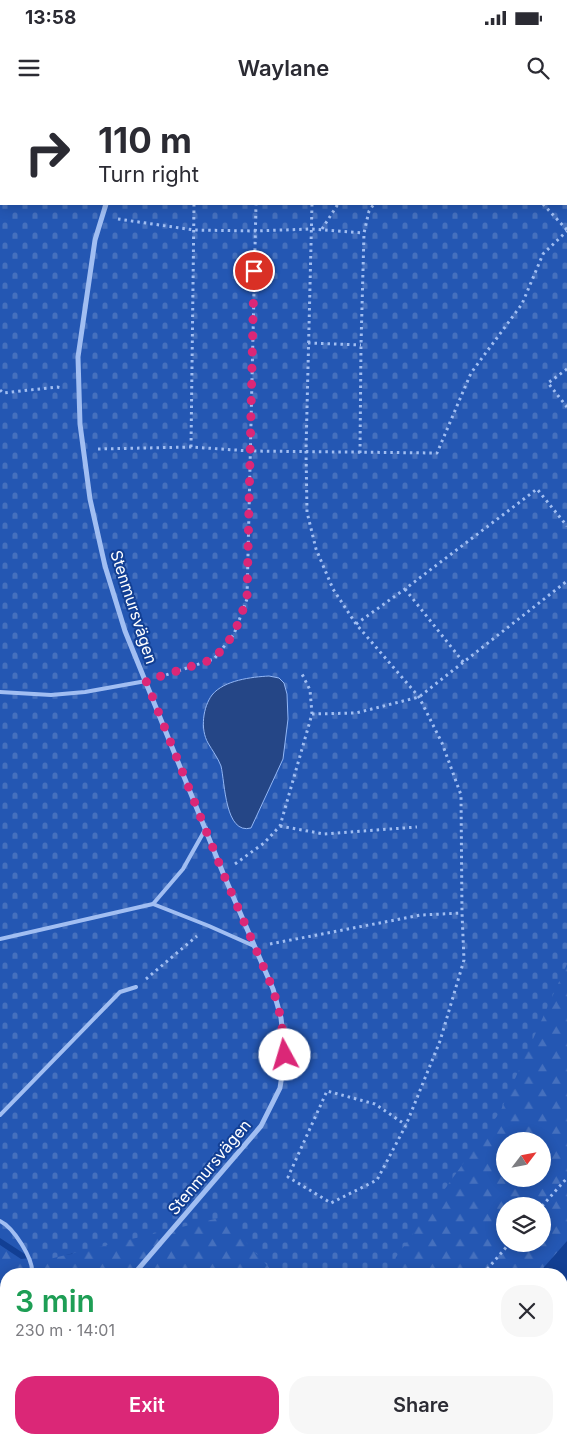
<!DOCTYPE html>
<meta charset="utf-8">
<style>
:root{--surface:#fff;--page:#f7f7f7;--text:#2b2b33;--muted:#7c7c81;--accent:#db2777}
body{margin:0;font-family:Inter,sans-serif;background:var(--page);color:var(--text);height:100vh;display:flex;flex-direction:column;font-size:19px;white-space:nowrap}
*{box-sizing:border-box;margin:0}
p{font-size:16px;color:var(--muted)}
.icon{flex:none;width:28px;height:28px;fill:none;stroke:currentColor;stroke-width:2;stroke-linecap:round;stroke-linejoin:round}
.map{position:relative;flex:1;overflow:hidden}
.panel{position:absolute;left:0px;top:1168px;width:568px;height:176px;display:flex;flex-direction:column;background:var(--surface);border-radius:20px 20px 0 0;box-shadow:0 2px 12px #0003}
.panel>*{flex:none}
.guide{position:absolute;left:0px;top:0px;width:568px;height:105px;box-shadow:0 2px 12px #0003;background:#fff;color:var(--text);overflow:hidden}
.needle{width:32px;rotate:58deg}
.buttons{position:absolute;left:496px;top:1032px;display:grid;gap:10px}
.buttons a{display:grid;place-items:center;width:55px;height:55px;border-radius:50%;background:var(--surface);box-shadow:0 2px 12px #0003;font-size:25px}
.pin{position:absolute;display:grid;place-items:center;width:42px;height:42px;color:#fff;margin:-21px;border:2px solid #fff;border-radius:50%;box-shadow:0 1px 5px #0007}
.me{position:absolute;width:55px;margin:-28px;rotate:354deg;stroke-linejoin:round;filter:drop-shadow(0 0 4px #0008)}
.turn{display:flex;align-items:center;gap:18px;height:105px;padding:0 15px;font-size:22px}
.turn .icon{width:65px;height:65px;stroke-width:2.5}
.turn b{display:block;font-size:35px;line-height:42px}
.round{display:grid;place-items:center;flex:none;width:52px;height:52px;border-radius:20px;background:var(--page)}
.summary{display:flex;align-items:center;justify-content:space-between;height:85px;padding:0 15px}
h1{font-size:30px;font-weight:600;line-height:38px;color:#1e9e55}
.action{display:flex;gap:10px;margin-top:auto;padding:10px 15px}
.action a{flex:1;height:58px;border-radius:20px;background:var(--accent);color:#fff;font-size:20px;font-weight:600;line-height:58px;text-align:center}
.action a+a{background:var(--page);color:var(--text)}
.status{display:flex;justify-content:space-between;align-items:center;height:35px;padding:0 25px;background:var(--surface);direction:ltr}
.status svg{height:14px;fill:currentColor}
header{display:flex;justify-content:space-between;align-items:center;height:65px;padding:0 15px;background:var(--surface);font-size:22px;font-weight:600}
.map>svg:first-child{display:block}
.forest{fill:url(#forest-firs);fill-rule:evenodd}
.cemetery{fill:url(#cemetery-stones)}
.water{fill:#254686;stroke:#93b7f6}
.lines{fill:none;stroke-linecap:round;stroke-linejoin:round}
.path{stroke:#a1bef2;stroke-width:3;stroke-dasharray:2.5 4;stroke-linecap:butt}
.lane{stroke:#a1bef2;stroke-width:4}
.street{stroke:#a1bef2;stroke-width:5}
.highway{stroke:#fff;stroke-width:15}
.route{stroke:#db2777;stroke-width:9;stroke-dasharray:0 16.2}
.labels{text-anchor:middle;stroke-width:4;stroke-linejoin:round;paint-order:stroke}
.street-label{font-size:16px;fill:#fff;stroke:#123f94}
</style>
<div class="status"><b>13:58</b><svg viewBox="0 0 49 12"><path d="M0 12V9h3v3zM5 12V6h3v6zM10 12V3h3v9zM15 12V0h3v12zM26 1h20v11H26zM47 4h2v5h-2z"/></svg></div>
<header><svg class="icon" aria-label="menu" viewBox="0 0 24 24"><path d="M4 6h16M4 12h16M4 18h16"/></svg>Waylane<svg class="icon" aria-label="search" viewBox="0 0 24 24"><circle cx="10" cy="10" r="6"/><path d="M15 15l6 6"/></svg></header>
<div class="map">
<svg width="567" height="1343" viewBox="0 0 567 1343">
<defs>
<pattern id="forest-firs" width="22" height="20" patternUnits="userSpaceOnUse" patternTransform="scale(1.25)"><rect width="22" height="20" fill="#2457b3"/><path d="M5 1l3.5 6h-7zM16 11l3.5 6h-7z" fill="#4570be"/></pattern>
<pattern id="cemetery-stones" width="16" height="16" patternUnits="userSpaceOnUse" patternTransform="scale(1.25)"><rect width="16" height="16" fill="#2457b3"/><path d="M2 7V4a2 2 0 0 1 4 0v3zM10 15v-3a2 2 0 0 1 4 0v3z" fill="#4570be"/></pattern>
</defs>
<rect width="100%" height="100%" fill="#123f94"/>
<g class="forest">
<path d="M567 523V1141L538 1174H6V1338H394L389 1343H0V1145L21 1159 72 1154ZM505 1041H542V1079H505ZM505 1106H542V1144H505Z"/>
<polygon points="567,1310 567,1343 539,1343 543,1338 561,1338 561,1315"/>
</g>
<g class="cemetery">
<polygon points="112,0 389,0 398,1 109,1"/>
<polygon points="0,42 1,42 1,104 566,104 567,89 567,864 500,1012 384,1174 275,1174 223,1117 37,1162 0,1138"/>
</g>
<path class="water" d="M269 576 279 578 284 583 287 594 288 619 283 659 251 728C225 735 225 683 221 666 218 658 212 650 208 643 200 629 203 607 212 595 224 580 252 577 269 576Z"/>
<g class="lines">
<g class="path">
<polyline points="551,0 567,1"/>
<polyline points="494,1 494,0"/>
<polyline points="312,104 306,350 307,412 316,449 333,489 356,524 419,597 442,643 461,695 462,813 464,860 440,941 406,1025 377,1080 331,1103 288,1077 327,991 375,1004 406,1025"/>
<polyline points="543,104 567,130"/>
<polyline points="118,119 194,130 255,131 311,129 364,133"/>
<polyline points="322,129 338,104"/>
<polyline points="308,243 361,245"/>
<polyline points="567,269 548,283 567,307"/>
<polyline points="0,290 3,293 57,287 63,288"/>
<polyline points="191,347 194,104"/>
<polyline points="98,349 191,347 250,351 437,353 471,273 522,204 543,154 567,131"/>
<polyline points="360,353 361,245 364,133 369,111 374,104"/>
<polyline points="405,489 464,563"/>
<polyline points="356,524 405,489 537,389 567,426"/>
<polyline points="160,577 214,559 234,534 247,499 256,104"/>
<polyline points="312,614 356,613 419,597 567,481"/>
<polyline points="280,726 324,734 417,727"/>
<polyline points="235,764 264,743 280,726 312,614 310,590 301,572"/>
<polyline points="270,844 421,815 462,813"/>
<polyline points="146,879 197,836"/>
<polyline points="542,1106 567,1078"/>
<polyline points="483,1174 509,1144"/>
<polyline points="336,1343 341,1338"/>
</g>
<g class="lane">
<polyline points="0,592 51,595 85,592 146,581"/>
<polyline points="153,804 209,826 254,846"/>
<polyline points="0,839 153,804 183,769 206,728"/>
<polyline points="0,1015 120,892 136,887"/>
<path d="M0 1121C13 1127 34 1159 32 1174"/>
<polyline points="0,1317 2,1314 6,1296"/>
</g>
<g class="street">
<polyline points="141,1 142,0"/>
<polyline points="106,104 95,140 78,257 80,324 90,399 105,466 125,531 223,773 273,889 281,918 285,955 280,988 261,1026 134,1174"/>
<polyline points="2,1314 6,1310"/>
</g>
<g class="highway">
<polyline points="561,1217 567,1210"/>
<polyline points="452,1343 457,1338"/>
</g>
</g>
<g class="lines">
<polyline class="route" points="254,171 247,499 234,534 214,559 146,581 223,773 273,889 281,918 285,955"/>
</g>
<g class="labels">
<g class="street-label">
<text transform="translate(134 507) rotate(72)" y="6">Stenmursvägen</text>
<text transform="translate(209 1067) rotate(-50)" y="6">Stenmursvägen</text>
</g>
</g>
</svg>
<div class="buttons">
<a><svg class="needle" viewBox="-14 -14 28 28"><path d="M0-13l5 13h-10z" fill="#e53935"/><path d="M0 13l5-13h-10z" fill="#7c7c81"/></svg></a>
<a><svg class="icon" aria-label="layers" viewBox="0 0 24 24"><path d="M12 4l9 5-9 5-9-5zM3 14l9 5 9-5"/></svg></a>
</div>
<div class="pin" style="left:254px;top:171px;background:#d93025"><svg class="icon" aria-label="arrive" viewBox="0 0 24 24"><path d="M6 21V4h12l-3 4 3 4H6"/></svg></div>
<svg class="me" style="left:285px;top:955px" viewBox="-20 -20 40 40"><circle r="19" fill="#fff"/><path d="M0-13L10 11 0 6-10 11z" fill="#db2777"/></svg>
<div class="guide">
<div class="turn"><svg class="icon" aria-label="right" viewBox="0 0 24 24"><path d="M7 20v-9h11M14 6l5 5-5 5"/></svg><div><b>110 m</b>Turn right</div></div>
</div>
<section class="panel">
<div class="summary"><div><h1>3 min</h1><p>230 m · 14:01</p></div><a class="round"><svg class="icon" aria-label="close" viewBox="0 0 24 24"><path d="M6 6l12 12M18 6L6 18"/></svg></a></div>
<div class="action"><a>Exit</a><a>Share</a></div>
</section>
</div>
